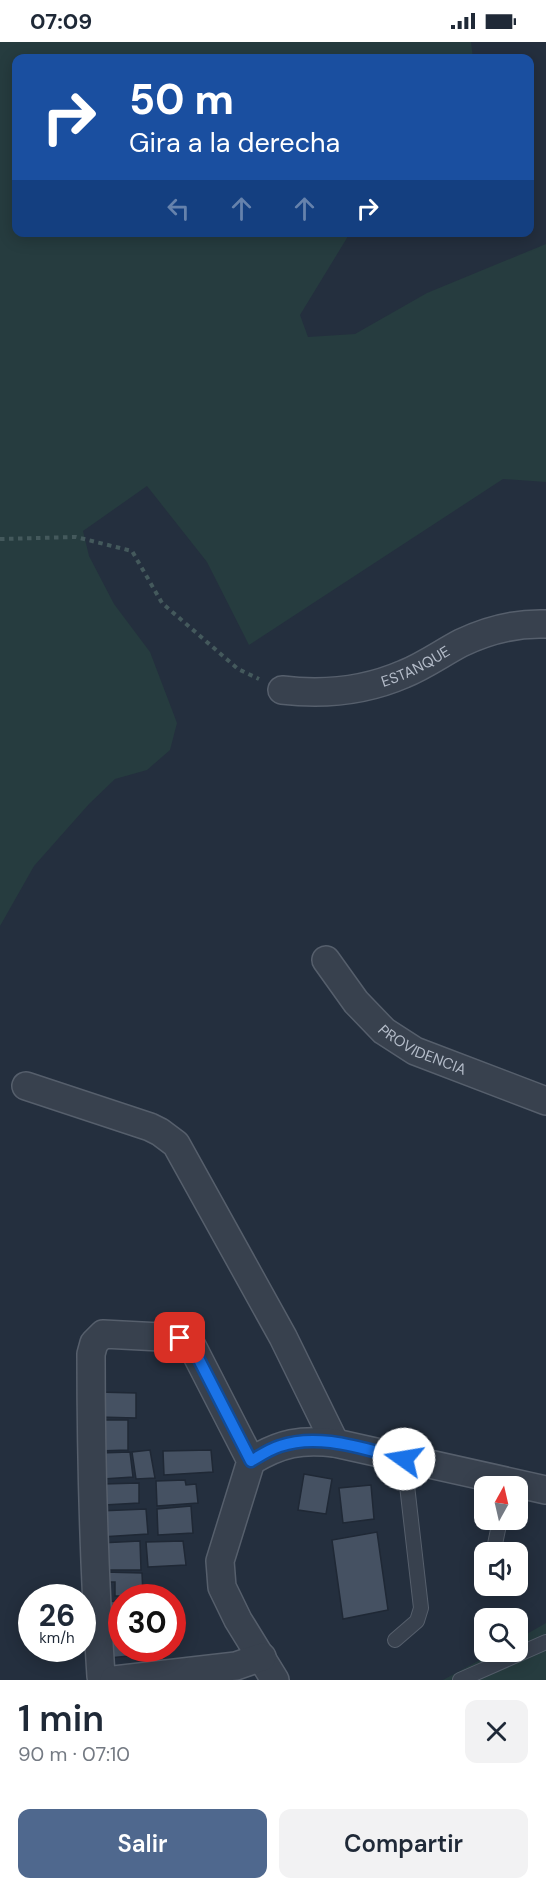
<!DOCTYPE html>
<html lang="es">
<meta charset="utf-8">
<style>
:root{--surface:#fff;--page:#f2f2f3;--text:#1f2937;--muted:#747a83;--accent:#4f688e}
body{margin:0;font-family:"DM Sans",sans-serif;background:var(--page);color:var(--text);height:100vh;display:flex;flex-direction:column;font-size:22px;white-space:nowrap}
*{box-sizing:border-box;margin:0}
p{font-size:20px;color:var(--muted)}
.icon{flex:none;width:33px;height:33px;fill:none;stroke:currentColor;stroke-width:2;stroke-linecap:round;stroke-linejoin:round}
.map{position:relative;height:1638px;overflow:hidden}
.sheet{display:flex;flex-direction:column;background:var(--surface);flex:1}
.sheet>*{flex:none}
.guide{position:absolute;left:12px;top:12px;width:522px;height:183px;border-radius:12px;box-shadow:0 3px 15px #0003;background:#1a4fa0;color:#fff;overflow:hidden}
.needle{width:39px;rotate:8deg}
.tools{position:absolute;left:474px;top:1434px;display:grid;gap:12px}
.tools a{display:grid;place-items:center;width:54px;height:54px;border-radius:12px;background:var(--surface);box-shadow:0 3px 15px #0003;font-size:30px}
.speed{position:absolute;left:18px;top:1542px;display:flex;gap:12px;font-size:30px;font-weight:700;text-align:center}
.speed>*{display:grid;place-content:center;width:78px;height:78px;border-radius:50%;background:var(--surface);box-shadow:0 3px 15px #0003;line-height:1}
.speed small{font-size:15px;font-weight:400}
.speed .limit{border:9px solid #d22;background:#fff;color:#111}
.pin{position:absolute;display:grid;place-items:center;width:51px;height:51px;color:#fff;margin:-26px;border-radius:12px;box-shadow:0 3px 9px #0006}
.me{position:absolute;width:66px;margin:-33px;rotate:283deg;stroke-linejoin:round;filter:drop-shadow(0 0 4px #0008)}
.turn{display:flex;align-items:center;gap:21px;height:126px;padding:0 18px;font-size:27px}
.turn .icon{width:78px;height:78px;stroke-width:2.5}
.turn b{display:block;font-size:42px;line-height:51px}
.lanes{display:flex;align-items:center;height:57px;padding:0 18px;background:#0003;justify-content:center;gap:30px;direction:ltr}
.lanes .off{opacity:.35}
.round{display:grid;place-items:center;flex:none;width:63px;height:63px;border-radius:12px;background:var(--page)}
.headline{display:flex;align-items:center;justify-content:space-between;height:102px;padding:0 18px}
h1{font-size:36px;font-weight:600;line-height:45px}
.cta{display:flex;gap:12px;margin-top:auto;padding:12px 18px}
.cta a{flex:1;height:69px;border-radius:12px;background:var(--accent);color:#fff;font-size:24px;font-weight:600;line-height:69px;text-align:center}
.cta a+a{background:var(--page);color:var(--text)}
.status{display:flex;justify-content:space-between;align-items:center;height:42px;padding:0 30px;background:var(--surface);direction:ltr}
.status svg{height:16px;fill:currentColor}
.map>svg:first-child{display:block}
.green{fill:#263c3f}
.building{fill:#455162;stroke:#1f2835;stroke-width:1.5}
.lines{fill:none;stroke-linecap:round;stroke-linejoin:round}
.lane-casing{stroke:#565f6c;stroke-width:16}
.street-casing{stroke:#565f6c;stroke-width:30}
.path{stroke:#44595c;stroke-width:4;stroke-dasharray:4.5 4.5;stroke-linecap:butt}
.lane{stroke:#38414e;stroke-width:14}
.street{stroke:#38414e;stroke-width:27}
.route-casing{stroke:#114b97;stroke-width:15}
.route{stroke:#1a73e8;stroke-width:10}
.labels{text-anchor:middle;stroke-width:5;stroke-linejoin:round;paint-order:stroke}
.street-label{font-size:15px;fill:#b4bcc9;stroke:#1d2633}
</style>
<div class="status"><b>07:09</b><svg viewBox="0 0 49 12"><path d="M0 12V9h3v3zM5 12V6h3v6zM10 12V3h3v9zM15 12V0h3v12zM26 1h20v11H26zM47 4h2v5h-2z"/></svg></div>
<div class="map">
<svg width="546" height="1638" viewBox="0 0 546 1638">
<rect width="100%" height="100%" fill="#242f3e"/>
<g class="green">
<polygon points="0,0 471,0 473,16 16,16 16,190 350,191 300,273 308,295 355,292 427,251 546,202 546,440 503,437 249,603 207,520 147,444 83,489 89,514 114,562 150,610 177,681 170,708 147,728 115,737 89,762 34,824 0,884"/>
<polygon points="546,1581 546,1638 443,1638 495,1610 518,1610 518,1597"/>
</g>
<g class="building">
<polygon points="97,1350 136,1351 136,1376 98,1375"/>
<polygon points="97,1378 128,1378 128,1408 98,1409"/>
<polygon points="150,1408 155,1436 136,1437 132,1410"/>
<polygon points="211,1408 213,1430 164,1433 163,1409"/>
<polygon points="130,1410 133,1435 103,1437 99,1411"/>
<polygon points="304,1432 332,1437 326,1472 298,1468"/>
<polygon points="185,1438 186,1443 196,1442 198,1461 157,1464 156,1439"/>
<polygon points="139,1441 139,1461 104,1463 103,1442"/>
<polygon points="371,1443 374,1477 343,1481 339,1446"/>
<polygon points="191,1464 193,1491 158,1493 157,1467"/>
<polygon points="146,1467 148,1492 101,1495 99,1469"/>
<polygon points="377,1490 388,1568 343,1577 332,1498"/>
<polygon points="140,1499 141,1528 102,1528 100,1501"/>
<polygon points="183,1499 186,1523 148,1525 146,1500"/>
<polygon points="104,1530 142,1531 143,1554 115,1554 115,1540 104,1540"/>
<polygon points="122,1559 122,1585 106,1586 99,1560"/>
<polygon points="122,1589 122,1606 148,1606 149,1612 109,1616 106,1590"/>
</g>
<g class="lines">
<g class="lane-casing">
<g id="lane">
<polyline points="494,1507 500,1478"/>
<polyline points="395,1598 417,1579 421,1566 404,1417"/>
<polyline points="460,1638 546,1600"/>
</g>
</g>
<g class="street-casing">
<g id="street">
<path id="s1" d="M282 648C324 653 365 649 404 632 424 624 442 611 461 601 488 588 517 581 546 582"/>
<path id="s2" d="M326 918 356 960 384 989 415 1009 546 1059"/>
<polyline points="26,1044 150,1085 160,1090 176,1102 283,1295 335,1401"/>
<path d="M251 1419C281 1401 301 1397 335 1401L546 1448"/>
<path d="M104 1638 101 1634C94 1527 91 1420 91 1312L94 1301 103 1292 180 1296 191 1302 251 1419 220 1519 222 1545 238 1578 275 1638"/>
<polyline points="114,1638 236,1624 262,1615"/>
</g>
</g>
<polyline class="path" points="0,497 76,495 132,509 162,561 238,627 259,637"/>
<use href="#lane" class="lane"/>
<use href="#street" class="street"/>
</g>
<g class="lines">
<g class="route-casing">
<path id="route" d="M180 1296 191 1302 251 1419C261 1413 270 1407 280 1404 320 1390 366 1408 404 1417"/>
</g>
<use href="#route" class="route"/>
</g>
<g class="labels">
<g class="street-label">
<text dy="5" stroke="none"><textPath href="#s1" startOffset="138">ESTANQUE</textPath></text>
<text dy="5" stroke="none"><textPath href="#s2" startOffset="135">PROVIDENCIA</textPath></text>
</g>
</g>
</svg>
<div class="tools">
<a><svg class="needle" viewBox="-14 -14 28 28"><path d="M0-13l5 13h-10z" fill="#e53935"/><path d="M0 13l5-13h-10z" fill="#747a83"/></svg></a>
<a><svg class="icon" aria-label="sound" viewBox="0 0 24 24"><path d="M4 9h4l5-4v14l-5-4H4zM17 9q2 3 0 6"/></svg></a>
<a><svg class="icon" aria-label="search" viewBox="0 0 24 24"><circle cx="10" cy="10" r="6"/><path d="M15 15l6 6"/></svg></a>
</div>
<div class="speed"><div>26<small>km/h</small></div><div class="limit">30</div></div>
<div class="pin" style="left:180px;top:1296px;background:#d93025"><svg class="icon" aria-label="arrive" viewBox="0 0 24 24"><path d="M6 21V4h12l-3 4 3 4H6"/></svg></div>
<svg class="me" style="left:404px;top:1417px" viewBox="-20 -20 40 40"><circle r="19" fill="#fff"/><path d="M0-13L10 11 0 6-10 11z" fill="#1a73e8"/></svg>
<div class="guide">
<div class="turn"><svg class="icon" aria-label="right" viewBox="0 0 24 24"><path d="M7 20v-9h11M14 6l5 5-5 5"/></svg><div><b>50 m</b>Gira a la derecha</div></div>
<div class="lanes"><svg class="icon off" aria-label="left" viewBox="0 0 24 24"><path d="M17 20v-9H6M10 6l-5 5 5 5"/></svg><svg class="icon off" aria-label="ahead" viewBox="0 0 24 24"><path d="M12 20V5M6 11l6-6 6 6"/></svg><svg class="icon off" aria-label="ahead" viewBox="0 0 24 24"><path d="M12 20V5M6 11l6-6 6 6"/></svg><svg class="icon" aria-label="right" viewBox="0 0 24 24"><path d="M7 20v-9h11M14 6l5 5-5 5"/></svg></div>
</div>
</div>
<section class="sheet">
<div class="headline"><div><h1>1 min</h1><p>90 m · 07:10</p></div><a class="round"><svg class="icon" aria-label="close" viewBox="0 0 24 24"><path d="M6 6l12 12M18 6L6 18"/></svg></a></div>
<div class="cta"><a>Salir</a><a>Compartir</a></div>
</section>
